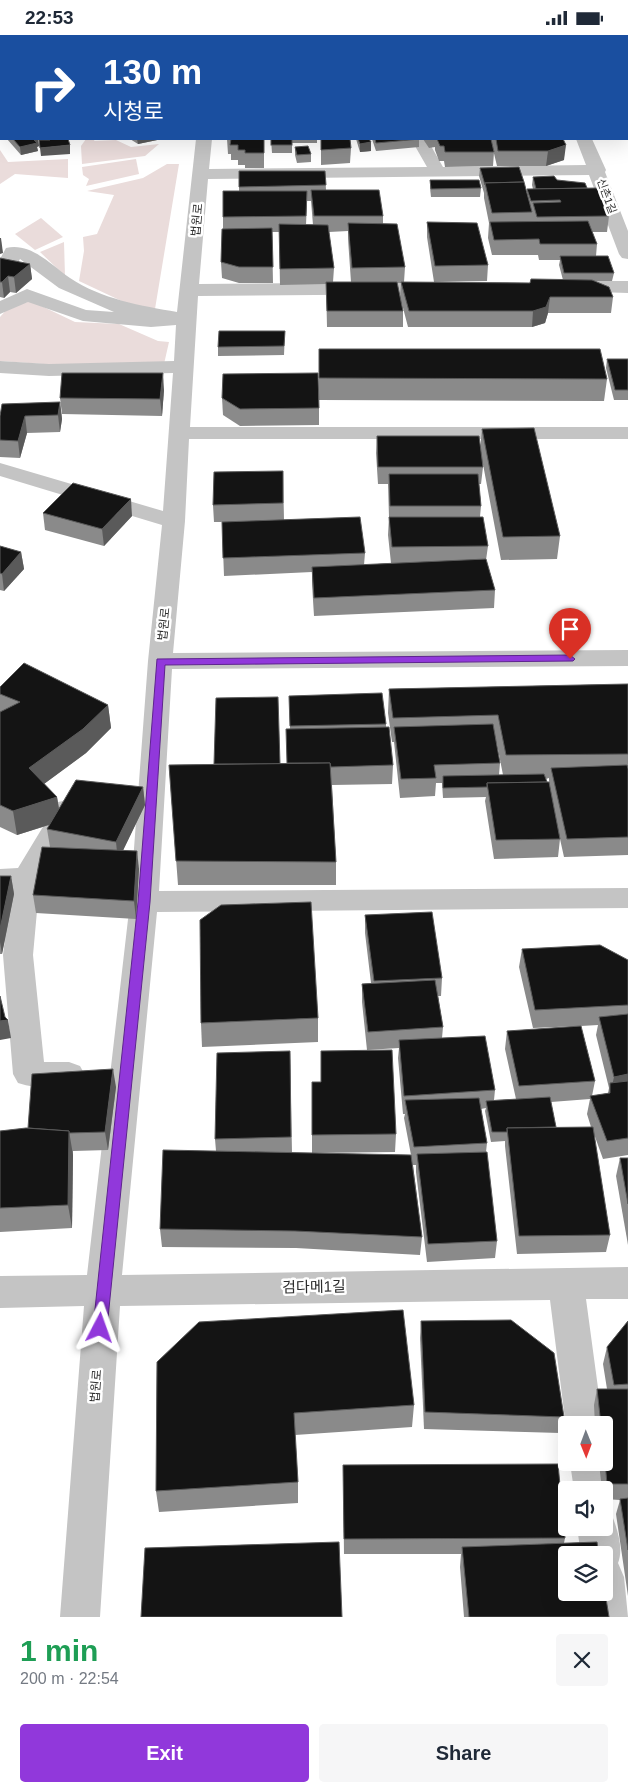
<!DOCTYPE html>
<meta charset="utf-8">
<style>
:root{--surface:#fff;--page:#f6f6f7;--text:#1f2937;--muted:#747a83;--accent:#9138db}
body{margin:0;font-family:Helvetica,"Noto Sans KR",sans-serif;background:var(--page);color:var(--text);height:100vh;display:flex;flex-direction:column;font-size:19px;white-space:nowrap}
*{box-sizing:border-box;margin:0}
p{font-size:16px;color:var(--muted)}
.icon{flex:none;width:28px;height:28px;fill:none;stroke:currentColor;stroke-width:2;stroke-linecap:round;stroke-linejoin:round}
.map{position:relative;height:1582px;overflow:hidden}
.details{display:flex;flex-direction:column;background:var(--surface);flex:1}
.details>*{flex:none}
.hud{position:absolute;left:0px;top:0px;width:629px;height:105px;box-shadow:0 5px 20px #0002;background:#1a4fa0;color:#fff;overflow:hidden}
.needle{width:32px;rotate:179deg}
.fabs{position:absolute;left:558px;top:1381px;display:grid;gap:10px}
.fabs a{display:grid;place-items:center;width:55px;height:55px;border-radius:5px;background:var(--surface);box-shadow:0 5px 20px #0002;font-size:25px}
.pin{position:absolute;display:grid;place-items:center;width:42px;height:42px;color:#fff;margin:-51px -21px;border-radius:50% 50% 50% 0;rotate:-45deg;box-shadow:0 0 5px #0007}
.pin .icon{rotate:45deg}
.me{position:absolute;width:55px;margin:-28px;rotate:4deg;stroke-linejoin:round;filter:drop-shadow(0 0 4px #0008)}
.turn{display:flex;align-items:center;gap:18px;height:105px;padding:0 20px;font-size:22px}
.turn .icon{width:65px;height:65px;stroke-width:2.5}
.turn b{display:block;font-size:35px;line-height:42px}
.round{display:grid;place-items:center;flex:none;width:52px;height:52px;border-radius:5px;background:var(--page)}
.summary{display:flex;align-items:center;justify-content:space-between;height:85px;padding:0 20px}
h1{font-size:30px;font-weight:800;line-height:38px;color:#1e9e55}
.action{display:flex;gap:10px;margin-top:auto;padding:10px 20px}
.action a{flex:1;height:58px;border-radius:5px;background:var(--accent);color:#fff;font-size:20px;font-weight:800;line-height:58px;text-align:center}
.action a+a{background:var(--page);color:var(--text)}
.status{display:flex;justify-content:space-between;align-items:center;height:35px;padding:0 25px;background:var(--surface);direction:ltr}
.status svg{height:14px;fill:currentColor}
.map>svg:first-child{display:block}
.green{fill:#eadcdb}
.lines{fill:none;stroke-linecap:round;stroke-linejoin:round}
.minor{fill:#c4c4c4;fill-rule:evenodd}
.wall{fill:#8a8a8a;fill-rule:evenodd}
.shaded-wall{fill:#5a5a5a}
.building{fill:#141414;stroke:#5a5a5a}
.route{fill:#9138db;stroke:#5e248e}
.labels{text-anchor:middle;stroke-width:5;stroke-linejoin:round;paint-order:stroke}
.far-street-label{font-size:11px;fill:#2d2d2d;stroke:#fff}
.street-label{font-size:12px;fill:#2d2d2d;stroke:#fff}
.near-street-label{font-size:15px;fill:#2d2d2d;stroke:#fff}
</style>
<div class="status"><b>22:53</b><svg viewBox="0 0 49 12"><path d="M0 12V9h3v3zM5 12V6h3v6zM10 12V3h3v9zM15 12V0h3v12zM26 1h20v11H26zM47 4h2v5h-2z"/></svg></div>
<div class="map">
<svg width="628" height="1582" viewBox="0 0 628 1582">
<rect width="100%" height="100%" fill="#fff"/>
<g class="green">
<polygon points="86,104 95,104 94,106 116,105 131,112 159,109 145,121 82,129 81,111"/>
<polygon points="0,115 8,127 68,124 68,143 15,139 0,149"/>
<polygon points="136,124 139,139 86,151 89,144 83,140 82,132"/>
<polygon points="167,129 179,129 155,274 130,270 79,246 84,216 83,202 97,199 114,160 87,156 143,143"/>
<polygon points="41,183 63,202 35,215 15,199"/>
<polygon points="64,207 65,241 40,217"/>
<polygon points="31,266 75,287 119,289 158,306 169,307 164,329 72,331 0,326 0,282 9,272"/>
</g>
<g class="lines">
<g class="minor">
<rect x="200" y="0" width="14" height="1"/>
<rect x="537" y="0" width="14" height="1"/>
<path d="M196 104H212L209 134 427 132 411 104H427L443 132 586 130 576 104H592L606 135 605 137 628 196V224L622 223 619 219 589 140 208 144 199 249 439 247 446 249 448 253 446 257 439 259 198 261 190 392H628V404H189L185 486 173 618 628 615V631L172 634 159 856 628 853V873L157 877 122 1240 628 1232V1264H586L603 1390H566V1392L550 1265 120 1271 100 1582H60L84 1271 0 1273V1241L87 1240 130 867 148 626 162 490 0 441V428L163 476 173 338 49 341 0 338V326L49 329 174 326 176 290 151 292 83 286 28 267 0 279V266L27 254 86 275 114 277 59 253 20 224 16 231 0 235V224L6 213C31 207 51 230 70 243 101 264 142 271 177 277Z"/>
<polygon points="572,246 628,246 628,258 565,256 563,252 565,248"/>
<path d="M68 765 78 767 82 774 40 843 33 920 44 1027H69L80 1031 85 1040 80 1049C61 1055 37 1054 18 1048L13 1039 3 920 11 854H0V834L18 833 58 767Z"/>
<path d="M604 1418C611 1435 614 1451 607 1468L604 1469V1455H574L570 1428H604Z"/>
<path d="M604 1475 611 1478C617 1493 624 1513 618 1528L624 1542 628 1582H589L586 1558H604V1520H581L577 1492H604Z"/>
</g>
</g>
<g class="wall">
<polygon points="42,0 80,0 81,1 44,1"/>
<polygon points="99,0 157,0 144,1 100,1"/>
<rect x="274" y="0" width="72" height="1"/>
<polygon points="405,0 427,0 427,1 406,1"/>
<polygon points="7,104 38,104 39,111 37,112 38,116 21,120"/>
<polygon points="130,104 162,104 138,109"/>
<polygon points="227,104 264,104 264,133 245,133 245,130 238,130 238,125 231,125 231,119 228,119"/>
<polygon points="271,104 317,104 317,108 292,108 292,118 272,118"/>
<polygon points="321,104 351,113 350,128 321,130"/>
<polygon points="356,104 369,104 371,116 360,117"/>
<polygon points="372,104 419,104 419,112 376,116"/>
<polygon points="423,104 563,104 564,125 546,131 497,131 491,106 494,117 493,131 445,132 444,126 439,126 435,115 435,112 429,113"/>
<polygon points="295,112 311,119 311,127 297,128 295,120"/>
<path d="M480 133 527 159V154H533L532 150 533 142 557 145 587 153 609 181 607 197H592L597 209 596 221 614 238 612 246H595L613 262 611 278H548L545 288 532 292H408L402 269 403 276V292H327L326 249 280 250 279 197H272L273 248H239L222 243 221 227 223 194V156H239V136H325L326 155 383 181V189L405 232 404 247 530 248 563 245 559 230 560 225H539L538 220H492L488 203 489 188 484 163V158L479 141ZM307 166H311L313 190H306ZM348 196V204L351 247H333L334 233 329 197ZM397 248H401L400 262Z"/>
<polygon points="430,145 481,153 480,162 431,162 430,153"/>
<polygon points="427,187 488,230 487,246 434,247 427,202"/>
<polygon points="0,223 30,229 32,244 16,258 10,257 4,263 0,262"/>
<polygon points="285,296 284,320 218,321 218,312"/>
<polygon points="319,314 607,344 604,366 319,365"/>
<polygon points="607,324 628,324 628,365 614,365 606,333"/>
<polygon points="164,355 162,381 62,379 60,363"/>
<polygon points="222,363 319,373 319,390 240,391 223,380"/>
<polygon points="60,367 62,384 60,397 27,398 20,423 0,422 0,381"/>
<polygon points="482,394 560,501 557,524 501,525 482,424 483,432 481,449 479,449 481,471 480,482 488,511 486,525 495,555 494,573 314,581 312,549 312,537 224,541 222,487 214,487 213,470 283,436 284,485 365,518 364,530 391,528 388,500 389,482 388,449 378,449 376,418 377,401 480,414"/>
<polygon points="43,478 132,481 104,511 45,495"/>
<polygon points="0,511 21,517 24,534 4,556 0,555"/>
<path d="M628 649V820L564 822 560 804 558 822 494 824 485 766 486 762 443 763 442 748H436L435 761 400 763 394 707H392L388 678 389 654ZM496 704 503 740H499L500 728ZM549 743V747H547L546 744Z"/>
<polygon points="0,652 108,670 111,693 86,718 44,749 57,762 59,774 143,752 145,770 123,815 139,834 136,884 36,878 33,860 50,812 47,794 49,790 17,800 0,792"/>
<polygon points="289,661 386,689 386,692 393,730 392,749 332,750 336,827 336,850 178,850 169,730 287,728 290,694"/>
<polygon points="0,841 11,841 14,859 2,919 0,919"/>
<path d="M365 880 442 943 441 961H438L443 992 442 1003 495 1055 494 1065 516 1064 505 1014 507 996 579 991 533 993 519 932 522 914 628 925V1120L603 1124 594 1099 610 1200 606 1217 517 1219 505 1111V1106L491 1107 485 1076 486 1073 481 1074 487 1108 486 1117 497 1206 495 1223 427 1227 416 1137V1130H413L422 1202 420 1220 296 1213 162 1212 160 1194 216 1116 215 1104 290 1016 292 1118 411 1120 404 1083 405 1079H403L398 1023 399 1013 367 1015 362 967V949L371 948 365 898ZM598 990 596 1000 609 1053 608 1058 592 1061 595 1046 581 991ZM590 1064 587 1079 591 1092H556L551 1067Z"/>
<polygon points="318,983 318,1007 202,1012 201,988"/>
<polygon points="321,1016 396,1099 395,1117 312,1118 312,1047 321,1047"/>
<polygon points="116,1052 108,1115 73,1116 73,1120 72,1193 0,1197 0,1096 28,1093"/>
<polygon points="620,1123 628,1123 628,1210 616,1141"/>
<polygon points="421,1286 564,1382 560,1398 424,1394 420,1303"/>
<polygon points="628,1286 628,1561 616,1479 620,1465 604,1464 604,1455 602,1455 599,1428 604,1428 604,1390 595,1390 594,1370 597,1354 607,1354 603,1329 607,1312"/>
<polygon points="157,1327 414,1370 412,1392 295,1400 298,1447 298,1468 159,1477 156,1456"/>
<polygon points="343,1430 565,1503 564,1508 609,1582 464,1582 460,1532 461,1519 344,1519"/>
</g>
<g class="shaded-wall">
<polygon points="33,104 38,104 39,111 37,112 38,116 21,120 20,112"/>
<polygon points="137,104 162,104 138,109"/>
<polygon points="371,107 371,116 360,117 360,109"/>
<polygon points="70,110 70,119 41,121 40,113"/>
<polygon points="566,110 564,125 546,131 548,116"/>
<polygon points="0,203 1,203 3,218 0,219"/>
<polygon points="30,229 32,244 16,258 14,242"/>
<polygon points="8,241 10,257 4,263 2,247"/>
<polygon points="550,262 548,278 545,288 532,292 533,276"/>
<polygon points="163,338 164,355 162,381 160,364"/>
<polygon points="60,367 62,384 60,397 58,380"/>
<polygon points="25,381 27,398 20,423 18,406"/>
<polygon points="131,464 132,481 104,511 102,494"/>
<polygon points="21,517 24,534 4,556 2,539"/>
<polygon points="108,670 111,693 86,718 33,757 29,733"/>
<polygon points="143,752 145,770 118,826 116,807"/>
<polygon points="57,762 61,786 17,800 13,776"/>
<polygon points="137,816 139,834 136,884 134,866"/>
<polygon points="11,841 14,859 2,919 0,907 0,894"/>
<polygon points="8,985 11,1003 0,1005 0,986"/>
<polygon points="113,1034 116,1052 108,1115 105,1097"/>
<polygon points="628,1039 628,1056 610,1060 614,1042"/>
<polygon points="69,1096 73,1120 72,1193 68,1170"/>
</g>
<g class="building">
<polygon points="52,0 79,0 81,1 54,1"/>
<polygon points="119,0 143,0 144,1 120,1"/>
<rect x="172" y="0" width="22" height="1"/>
<rect x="227" y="0" width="39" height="1"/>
<polygon points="364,0 399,0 395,1 364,1"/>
<rect x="472" y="0" width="49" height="1"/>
<polygon points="13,104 36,104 33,104 37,108 20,112"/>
<polygon points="50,104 68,104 70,110 40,113 39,105 50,105"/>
<polygon points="227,104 264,104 264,118 245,118 245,115 238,115 238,110 230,110 231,104"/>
<rect x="271" y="104" width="21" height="6"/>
<polygon points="321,104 350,104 351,113 321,115"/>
<polygon points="358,104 369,104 371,107 360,109"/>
<polygon points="375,104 420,104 376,108"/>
<polygon points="437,104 491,104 494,117 445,117 444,111 440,111"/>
<polygon points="496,104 563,104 566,110 548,116 498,116"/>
<polygon points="308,111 311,119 297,120 295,112"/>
<polygon points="519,132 524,147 485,148 485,150 480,133"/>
<polygon points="239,136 325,136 326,150 239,152"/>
<polygon points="554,141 557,145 585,148 587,153 536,154 533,142"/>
<polygon points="430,145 479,145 481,153 431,154"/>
<polygon points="524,147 532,177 492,178 485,148"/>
<polygon points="598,153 609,181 537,182 533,168 561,167 560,165 531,166 527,154"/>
<polygon points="311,155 379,155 383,181 314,181"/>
<polygon points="223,156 307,156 306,181 223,182"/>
<polygon points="588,186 597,209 540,209 539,204 494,205 490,187"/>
<polygon points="427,187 477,188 488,230 435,231"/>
<polygon points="348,188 397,189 405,232 352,233"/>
<polygon points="279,189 328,190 334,233 280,234"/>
<polygon points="272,193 273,232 239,232 221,227 222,194"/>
<polygon points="560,221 608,221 614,238 564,238"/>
<polygon points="0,223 30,229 14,242 8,241 2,247 0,247"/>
<polygon points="531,244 592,245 609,252 613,262 550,262 546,272 533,276 409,276 401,247 530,248"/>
<polygon points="326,247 397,247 403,276 327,276"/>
<polygon points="219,296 285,296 284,311 218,312"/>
<polygon points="319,314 600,314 607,344 319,343"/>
<polygon points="607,324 628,324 628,355 615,355"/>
<polygon points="62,338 163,338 160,364 60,363"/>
<polygon points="318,338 319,373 240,374 222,363 223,339"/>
<polygon points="60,367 58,380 25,381 18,406 0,405 0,381 2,369"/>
<polygon points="534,393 560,501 503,502 482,394"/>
<polygon points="377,401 479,401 483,432 378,432"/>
<polygon points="283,436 283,468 213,470 214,437"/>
<polygon points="389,439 478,439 481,471 390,471"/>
<polygon points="73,448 131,464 102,494 43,478"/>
<polygon points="360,482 365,518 223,523 222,487"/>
<polygon points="389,482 483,482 488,511 392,512"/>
<polygon points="0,511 21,517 2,539 0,538"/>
<polygon points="486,524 495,555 314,563 312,532"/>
<polygon points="24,628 108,670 83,694 29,733 57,762 13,776 0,770 0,677 20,667 0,659 0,652"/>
<polygon points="628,649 628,719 506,720 498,680 393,683 389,654"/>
<polygon points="382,658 386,689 290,691 289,661"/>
<polygon points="278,662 280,729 214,729 216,663"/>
<polygon points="493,689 500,728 434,730 436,743 401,744 394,692"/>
<polygon points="389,692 393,730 331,732 330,728 287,728 286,694"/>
<polygon points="330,728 336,827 176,826 169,730"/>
<polygon points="627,730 628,734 628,802 567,804 551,733"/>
<polygon points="544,739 547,747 487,748 487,752 443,753 443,741"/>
<polygon points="76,745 143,752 116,807 47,794"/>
<polygon points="549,747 560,804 496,805 487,748"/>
<polygon points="42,812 137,816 134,866 33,860"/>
<polygon points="0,841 11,841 0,894"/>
<polygon points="311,867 318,983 201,988 200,885 221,870"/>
<polygon points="432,877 442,943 374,946 365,880"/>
<polygon points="600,910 628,925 628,970 535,975 522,914"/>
<polygon points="435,945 443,992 368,997 362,949"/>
<polygon points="0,961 5,982 8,985 0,986"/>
<polygon points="628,979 628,1039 614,1042 599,982"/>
<polygon points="581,991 595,1046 519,1051 507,996"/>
<polygon points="485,1001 495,1055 404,1061 399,1005"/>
<polygon points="392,1015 396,1099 312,1100 312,1047 321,1047 321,1016"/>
<polygon points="290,1016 291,1102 215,1104 217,1018"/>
<polygon points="113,1034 105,1097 69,1098 69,1096 28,1093 32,1039"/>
<polygon points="628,1046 628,1103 607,1106 590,1061 610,1058 610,1048"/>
<polygon points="550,1062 556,1092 507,1093 507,1097 492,1097 486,1066"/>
<polygon points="479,1063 487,1108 414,1112 405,1065"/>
<polygon points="593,1092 610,1200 519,1201 507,1093"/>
<polygon points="26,1093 69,1096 68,1170 0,1173 0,1096"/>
<polygon points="163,1115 411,1120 422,1202 295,1196 160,1194"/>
<polygon points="487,1117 497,1206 428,1209 417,1119"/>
<polygon points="620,1123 628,1123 628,1169"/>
<polygon points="403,1275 414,1370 294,1378 298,1447 156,1456 157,1327 199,1287"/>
<polygon points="511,1285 554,1318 564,1382 425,1377 421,1286"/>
<polygon points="628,1286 628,1349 614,1350 607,1312"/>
<polygon points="597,1354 628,1354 628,1449 607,1449 604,1416 604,1390 601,1390"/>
<polygon points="558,1429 565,1503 344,1504 343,1430"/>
<polygon points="628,1463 628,1515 620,1464"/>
<polygon points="339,1507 342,1582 141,1582 145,1513"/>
<polygon points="597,1507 599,1520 566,1520 566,1558 604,1558 604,1551 609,1582 469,1582 462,1512"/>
</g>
<polygon class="route" points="570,620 575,624 573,626 165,630 150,867 107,1293 105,1298 100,1300 95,1298 93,1293 138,867 157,624"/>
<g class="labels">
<g class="far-street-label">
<text transform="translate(607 161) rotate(70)" y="4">신촌1길</text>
</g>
<g class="street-label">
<text transform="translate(197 185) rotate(-85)" y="4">법원로</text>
<text transform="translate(164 589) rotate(-84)" y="4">법원로</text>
<text transform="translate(96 1351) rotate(-86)" y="4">법원로</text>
</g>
<g class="near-street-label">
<text transform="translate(314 1252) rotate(-1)" y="5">검다메1길</text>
</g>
</g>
</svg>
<div class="fabs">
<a><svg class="needle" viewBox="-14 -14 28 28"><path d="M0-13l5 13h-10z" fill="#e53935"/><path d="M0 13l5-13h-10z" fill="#747a83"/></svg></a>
<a><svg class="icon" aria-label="sound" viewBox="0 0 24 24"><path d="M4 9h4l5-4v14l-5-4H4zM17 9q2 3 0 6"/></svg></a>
<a><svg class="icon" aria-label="layers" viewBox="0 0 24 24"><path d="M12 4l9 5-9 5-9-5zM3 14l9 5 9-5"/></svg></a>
</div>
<div class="pin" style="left:570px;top:624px;background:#d93025"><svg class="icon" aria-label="arrive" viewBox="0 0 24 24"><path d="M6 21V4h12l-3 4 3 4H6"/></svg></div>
<svg class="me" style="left:100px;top:1293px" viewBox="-20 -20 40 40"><path d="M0-17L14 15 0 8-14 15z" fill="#9138db" stroke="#fff" stroke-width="4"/></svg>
<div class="hud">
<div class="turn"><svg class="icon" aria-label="right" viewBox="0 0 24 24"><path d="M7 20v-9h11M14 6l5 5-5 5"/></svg><div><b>130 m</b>시청로</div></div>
</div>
</div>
<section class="details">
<div class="summary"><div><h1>1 min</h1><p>200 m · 22:54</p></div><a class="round"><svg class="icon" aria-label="close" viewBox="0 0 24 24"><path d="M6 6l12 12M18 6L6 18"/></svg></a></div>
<div class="action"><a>Exit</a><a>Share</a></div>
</section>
